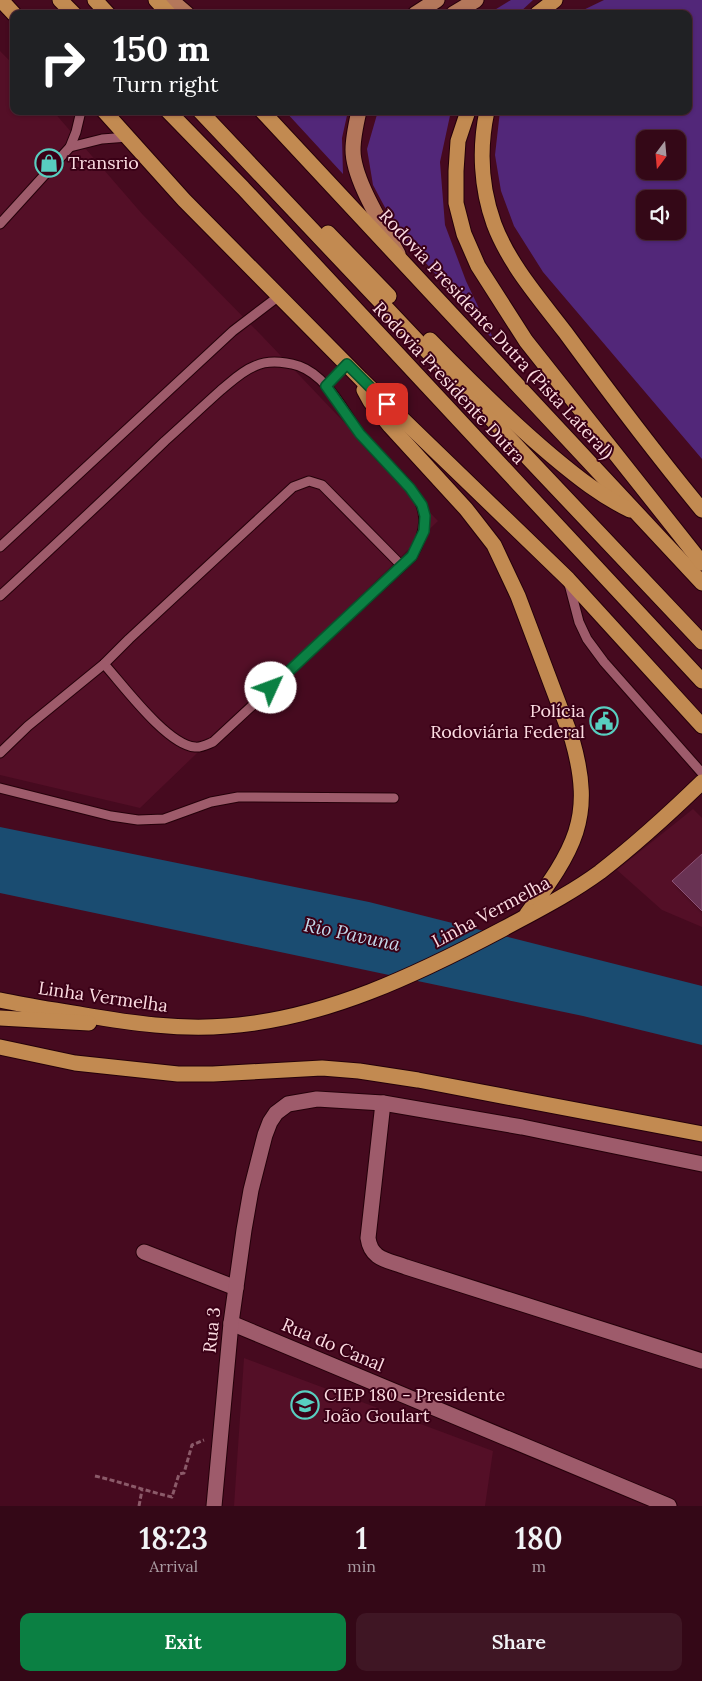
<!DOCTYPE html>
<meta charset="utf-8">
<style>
:root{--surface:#340817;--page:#3f1624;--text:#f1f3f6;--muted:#a99aa1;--line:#4e2936;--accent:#0b8043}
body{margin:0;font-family:Lora,serif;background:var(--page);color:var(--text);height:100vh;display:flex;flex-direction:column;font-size:19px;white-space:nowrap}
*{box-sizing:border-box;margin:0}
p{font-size:16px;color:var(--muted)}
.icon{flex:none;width:28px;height:28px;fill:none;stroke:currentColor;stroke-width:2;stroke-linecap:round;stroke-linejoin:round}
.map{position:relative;height:1506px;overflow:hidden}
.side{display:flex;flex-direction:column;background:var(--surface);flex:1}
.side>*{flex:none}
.hud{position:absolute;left:10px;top:10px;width:682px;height:105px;border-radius:10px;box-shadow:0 1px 4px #0004,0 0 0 1px var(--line);background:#202124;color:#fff;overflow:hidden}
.needle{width:32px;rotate:196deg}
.fabs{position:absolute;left:636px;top:130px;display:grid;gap:10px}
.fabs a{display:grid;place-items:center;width:50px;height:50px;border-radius:10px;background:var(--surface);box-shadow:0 1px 4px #0004,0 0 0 1px var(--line);font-size:25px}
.pin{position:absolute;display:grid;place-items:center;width:42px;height:42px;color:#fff;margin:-21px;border-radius:10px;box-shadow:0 2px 8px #0006}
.me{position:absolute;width:55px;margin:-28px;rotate:47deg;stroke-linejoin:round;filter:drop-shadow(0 0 4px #0008)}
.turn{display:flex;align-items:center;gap:18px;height:105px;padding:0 20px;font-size:22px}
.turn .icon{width:65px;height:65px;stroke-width:2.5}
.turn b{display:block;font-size:35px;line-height:42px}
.eta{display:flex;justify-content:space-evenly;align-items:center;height:85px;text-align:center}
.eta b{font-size:30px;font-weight:600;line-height:35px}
.primary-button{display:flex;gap:10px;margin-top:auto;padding:10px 20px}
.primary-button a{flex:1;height:58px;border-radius:10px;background:var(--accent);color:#fff;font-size:20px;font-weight:600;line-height:58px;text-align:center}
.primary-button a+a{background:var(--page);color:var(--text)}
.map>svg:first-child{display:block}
.built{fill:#540f27}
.green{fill:#522779;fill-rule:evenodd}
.water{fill:#1a4c71}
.building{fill:#693253;stroke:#8c5174;filter:url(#shadow)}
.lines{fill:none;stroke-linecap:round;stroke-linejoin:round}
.lane-casing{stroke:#25000a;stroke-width:11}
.street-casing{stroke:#25000a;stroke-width:17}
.primary-casing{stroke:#25000a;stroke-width:17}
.highway-casing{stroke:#25000a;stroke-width:17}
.path{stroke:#8b5a69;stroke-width:3;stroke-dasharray:5 2.5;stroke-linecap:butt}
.lane{stroke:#9e5b6b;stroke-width:9}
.street{stroke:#9e5b6b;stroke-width:15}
.primary{stroke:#b4775b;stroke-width:15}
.highway{stroke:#c28a51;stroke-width:15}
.route-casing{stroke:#07532c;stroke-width:12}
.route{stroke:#0b8043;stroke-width:9}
.labels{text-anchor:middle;stroke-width:4;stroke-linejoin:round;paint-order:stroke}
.poi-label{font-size:18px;fill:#fcdce2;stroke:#3a0016;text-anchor:start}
.street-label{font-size:18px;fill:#fcdce2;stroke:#3a0016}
.water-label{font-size:19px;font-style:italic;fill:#c4d8ea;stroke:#3a0016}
</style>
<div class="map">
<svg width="702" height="1506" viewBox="0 0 702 1506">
<defs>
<filter id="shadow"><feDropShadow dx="5.5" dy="3" stdDeviation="2.5" flood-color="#0009"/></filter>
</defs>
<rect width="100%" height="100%" fill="#460a1f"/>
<g class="built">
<polygon points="0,51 14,65 14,111 53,111 143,215 262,336 438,521 140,808 0,775"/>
<polygon points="693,809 702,818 702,927 662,910 617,870"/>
<polygon points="244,1358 493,1451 485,1506 234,1506"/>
</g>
<g class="green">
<polygon points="511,0 533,0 518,14 488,14"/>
<path d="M604 0H702V459L543 272 514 226 501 191 495 155 500 111H689V14H575ZM645 139H678V171H645ZM645 199H678V231H645Z"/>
<polygon points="285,111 348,111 342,138 343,174"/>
<polygon points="378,111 451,111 440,162 445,225 466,281 495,342 397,230 373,185 367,149"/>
</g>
<polygon class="water" points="0,827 369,902 702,986 702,1045 583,1016 0,893"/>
<polygon class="building" points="702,854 702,911 672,881"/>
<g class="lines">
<g class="lane-casing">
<g id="lane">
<polyline points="70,147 102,139 128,137"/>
<polyline points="0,224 70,147 76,132 81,111"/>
<polyline points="326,386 347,364"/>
<polyline points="0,547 233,331 279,296"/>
<polyline points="569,584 579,622 587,639 604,662 702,773"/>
<path d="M0 596C55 545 111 493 165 441 184 424 202 407 221 390 232 381 242 371 255 366 268 360 285 362 299 366 327 376 343 410 359 432 365 441 374 449 382 458 414 492 440 508 412 557L213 742C208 744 201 748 195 747 167 745 123 685 104 664"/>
<polyline points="0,753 28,726 104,664 129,639 293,487 309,481 322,485 402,566"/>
<polyline points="0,788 111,816 138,820 164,819 211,802 238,797 394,798"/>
</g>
</g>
<g class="street-casing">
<g id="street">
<path d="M383 1103 368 1238C371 1260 388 1260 406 1267L702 1361"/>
<polyline points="144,1252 236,1288"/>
<polyline points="231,1323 669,1506"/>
<polyline points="214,1506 231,1323 244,1230 251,1190 265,1135 270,1122 276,1113 288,1104 317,1099 383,1103 522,1127 702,1164"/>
</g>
</g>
<g class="primary-casing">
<g id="primary">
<polyline points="171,0 187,14"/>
<polyline points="415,14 437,0"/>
<polyline points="453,14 476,0"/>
<path d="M359 111C356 124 353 137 353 150 353 180 384 227 398 254"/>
</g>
</g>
<g class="highway-casing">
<g id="highway">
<polyline points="1,0 14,14"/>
<polyline points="60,0 74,14"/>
<polyline points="95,0 108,14"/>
<polyline points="156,0 169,14"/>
<polyline points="537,14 555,0"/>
<polyline points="104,111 184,200 361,379 568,579 702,726"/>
<polyline points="168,111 243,188 702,681"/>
<polyline points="200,111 702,642"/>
<polyline points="262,111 702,583"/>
<polyline points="468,111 458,141 456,171 456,203 464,234 478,266 526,341 702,563"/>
<path d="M487 111C479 148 481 188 494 224 509 264 539 298 565 332 609 392 654 452 702 510"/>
<polyline points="328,233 389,296"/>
<path d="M430 340C469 380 509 420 552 456 577 477 601 496 630 510"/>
<path d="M364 390 370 401 390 426 466 509 494 545 518 596 572 739C595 819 574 849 527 914"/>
<path d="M0 1000C28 1006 56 1010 84 1015 131 1023 179 1030 227 1026 325 1019 418 974 503 929 536 911 570 894 600 872 636 844 669 814 702 782"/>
<polyline points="0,1018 89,1023"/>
<polyline points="0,1047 75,1063 178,1074 213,1074 322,1068 359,1071 418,1080 702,1134"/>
</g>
</g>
<g class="path">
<path d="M95 1476C121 1482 146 1491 172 1497L179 1474 184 1473 192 1445 204 1440"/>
<polyline points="139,1506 142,1490"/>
</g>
<use href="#lane" class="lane"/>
<use href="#street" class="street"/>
<use href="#primary" class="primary"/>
<use href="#highway" class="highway"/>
</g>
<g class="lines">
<g class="route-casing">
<polyline id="route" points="271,688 412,556 424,531 425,516 422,505 410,488 360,434 326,386 347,364 387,404"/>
</g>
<use href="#route" class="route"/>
</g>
<defs>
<g id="shop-ring" transform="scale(1.4375)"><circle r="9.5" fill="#3a0016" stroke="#58cec0" stroke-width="1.5"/><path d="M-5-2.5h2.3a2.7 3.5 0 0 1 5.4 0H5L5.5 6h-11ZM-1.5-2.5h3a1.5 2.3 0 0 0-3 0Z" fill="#58cec0"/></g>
<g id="civic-ring" transform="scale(1.4375)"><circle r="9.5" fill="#3a0016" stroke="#58cec0" stroke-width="1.5"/><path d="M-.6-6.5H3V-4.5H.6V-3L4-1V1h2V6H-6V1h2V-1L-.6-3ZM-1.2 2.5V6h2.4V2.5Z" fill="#58cec0"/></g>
<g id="school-ring" transform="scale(1.4375)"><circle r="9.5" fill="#3a0016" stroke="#58cec0" stroke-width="1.5"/><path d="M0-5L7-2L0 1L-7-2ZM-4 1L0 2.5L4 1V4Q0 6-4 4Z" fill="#58cec0"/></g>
</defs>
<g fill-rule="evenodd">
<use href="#shop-ring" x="49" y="163"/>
<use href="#civic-ring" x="604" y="721"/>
<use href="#school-ring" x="305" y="1405"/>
</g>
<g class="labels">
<g class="poi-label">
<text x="68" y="169">Transrio</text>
<text x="585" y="717" text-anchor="end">Polícia<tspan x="585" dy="21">Rodoviária Federal</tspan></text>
<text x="324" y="1401">CIEP 180 - Presidente<tspan x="324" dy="21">João Goulart</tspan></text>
</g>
<g class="street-label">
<text transform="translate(496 334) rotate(47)" y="6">Rodovia Presidente Dutra (Pista Lateral)</text>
<text transform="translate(449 383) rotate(47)" y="6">Rodovia Presidente Dutra</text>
<text transform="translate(491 912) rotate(-28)" y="6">Linha Vermelha</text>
<text transform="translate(103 997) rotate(8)" y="6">Linha Vermelha</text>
<text transform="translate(212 1330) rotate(-84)" y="6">Rua 3</text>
<text transform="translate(333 1345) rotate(23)" y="6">Rua do Canal</text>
</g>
<g class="water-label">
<text transform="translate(352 934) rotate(12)" y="7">Rio Pavuna</text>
</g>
</g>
</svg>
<div class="fabs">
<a><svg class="needle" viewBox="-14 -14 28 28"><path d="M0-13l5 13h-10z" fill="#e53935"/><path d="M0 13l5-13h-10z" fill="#a99aa1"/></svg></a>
<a><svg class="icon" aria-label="sound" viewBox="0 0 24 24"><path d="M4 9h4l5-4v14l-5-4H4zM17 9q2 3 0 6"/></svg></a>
</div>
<div class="pin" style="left:387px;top:404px;background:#d93025"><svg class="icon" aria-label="arrive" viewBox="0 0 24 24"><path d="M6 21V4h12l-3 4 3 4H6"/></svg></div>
<svg class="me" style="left:271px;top:688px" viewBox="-20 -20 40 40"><circle r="19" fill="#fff"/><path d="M0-13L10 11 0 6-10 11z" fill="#0b8043"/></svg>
<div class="hud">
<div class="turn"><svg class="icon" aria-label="right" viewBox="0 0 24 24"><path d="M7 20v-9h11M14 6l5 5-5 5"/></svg><div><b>150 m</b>Turn right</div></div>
</div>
</div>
<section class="side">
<div class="eta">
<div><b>18:23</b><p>Arrival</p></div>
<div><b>1</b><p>min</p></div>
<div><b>180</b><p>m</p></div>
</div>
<div class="primary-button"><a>Exit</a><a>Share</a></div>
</section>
